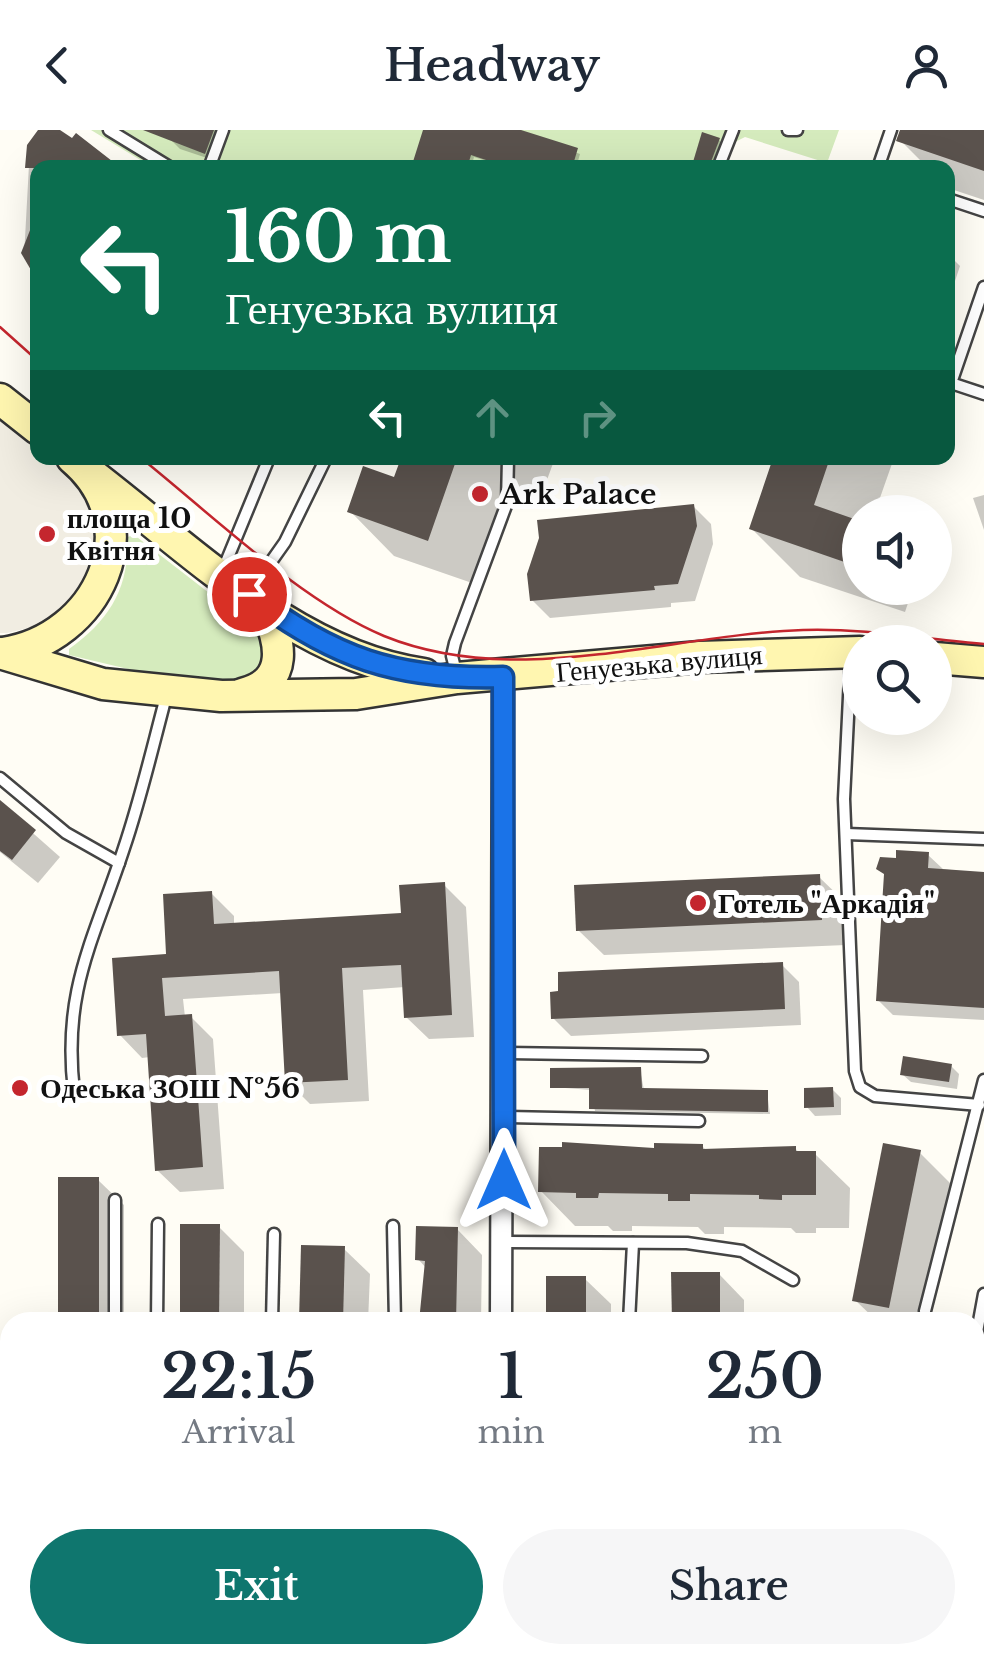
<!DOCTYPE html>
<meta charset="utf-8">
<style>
:root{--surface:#fff;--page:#f6f6f7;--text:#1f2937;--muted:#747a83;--accent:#0f766e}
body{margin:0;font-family:"Libre Baskerville",serif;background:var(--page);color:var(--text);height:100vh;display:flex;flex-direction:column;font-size:38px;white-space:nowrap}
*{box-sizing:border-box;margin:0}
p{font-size:32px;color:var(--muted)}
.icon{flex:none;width:55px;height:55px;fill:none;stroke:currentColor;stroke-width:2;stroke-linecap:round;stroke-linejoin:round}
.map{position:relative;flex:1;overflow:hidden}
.details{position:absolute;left:0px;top:1182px;width:985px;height:352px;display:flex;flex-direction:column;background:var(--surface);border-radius:30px 30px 0 0;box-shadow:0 10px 40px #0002}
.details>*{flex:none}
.guide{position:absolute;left:30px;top:30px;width:925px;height:305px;border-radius:20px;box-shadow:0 10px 40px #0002;background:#0b6e4f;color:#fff;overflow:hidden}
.buttons{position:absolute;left:842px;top:365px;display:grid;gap:20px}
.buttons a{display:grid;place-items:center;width:110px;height:110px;border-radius:50%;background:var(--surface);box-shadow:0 10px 40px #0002;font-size:50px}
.pin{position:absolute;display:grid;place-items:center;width:85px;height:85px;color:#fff;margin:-42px;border:5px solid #fff;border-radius:50%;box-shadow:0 2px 10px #0007}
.me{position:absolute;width:110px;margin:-55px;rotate:0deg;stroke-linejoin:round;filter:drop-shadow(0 0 8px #0008)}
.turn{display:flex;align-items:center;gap:35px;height:210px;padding:0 30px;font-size:45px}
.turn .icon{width:130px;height:130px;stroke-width:2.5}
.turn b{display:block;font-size:70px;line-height:85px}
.lanes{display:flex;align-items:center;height:95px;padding:0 30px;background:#0003;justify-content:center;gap:50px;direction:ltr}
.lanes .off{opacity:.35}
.eta{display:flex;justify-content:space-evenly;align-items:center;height:170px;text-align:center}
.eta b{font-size:60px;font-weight:600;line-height:70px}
.cta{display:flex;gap:20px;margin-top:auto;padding:20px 30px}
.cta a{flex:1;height:115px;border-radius:60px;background:var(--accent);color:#fff;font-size:40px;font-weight:600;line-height:115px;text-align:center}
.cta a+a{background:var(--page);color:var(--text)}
header{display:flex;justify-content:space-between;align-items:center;height:130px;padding:0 30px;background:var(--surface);font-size:45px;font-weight:600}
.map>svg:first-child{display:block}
.green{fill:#d5ebbd}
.pitch{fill:#e6f2cf}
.plaza{fill:#f1ede2}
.shadow{fill:#0003}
.building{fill:#5a524d}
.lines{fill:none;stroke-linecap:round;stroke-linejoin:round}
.service-casing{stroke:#444;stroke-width:15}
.minor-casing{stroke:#444;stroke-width:25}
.tertiary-casing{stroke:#444;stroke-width:32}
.secondary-casing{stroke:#333;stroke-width:35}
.service{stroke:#fff;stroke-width:10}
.minor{stroke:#fff;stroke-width:20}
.tertiary{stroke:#fff;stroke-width:28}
.secondary{stroke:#fff6b0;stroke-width:30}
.tram{stroke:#c4262e;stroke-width:2.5}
.route-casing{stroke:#114b97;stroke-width:25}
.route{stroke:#1a73e8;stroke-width:18}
.poi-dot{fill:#c4262e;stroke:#fff;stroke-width:4}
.labels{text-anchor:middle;stroke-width:10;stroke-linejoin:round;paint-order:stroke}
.poi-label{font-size:28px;font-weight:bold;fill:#111;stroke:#fff;text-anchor:start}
.street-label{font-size:28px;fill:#111;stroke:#fff}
</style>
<header><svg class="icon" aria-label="back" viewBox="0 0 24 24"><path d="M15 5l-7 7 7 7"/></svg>Headway<svg class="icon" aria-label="person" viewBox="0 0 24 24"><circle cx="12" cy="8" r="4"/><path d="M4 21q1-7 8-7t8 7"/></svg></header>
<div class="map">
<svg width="984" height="1533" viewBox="0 0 984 1533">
<rect width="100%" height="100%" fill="#fffdf5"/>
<g class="green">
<polygon points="91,0 839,0 827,33 745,7 733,13 724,38 152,37"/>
<path d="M133 404 253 497 262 505 267 536 241 553 183 552 69 525V519C109 491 130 457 127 408Z"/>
<polygon points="0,1263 10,1267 10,1525 189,1525 185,1533 0,1533"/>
</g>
<polygon class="pitch" points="74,1525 154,1525 176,1533 71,1533"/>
<polygon class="plaza" points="0,290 37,319 38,328 48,328 72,348 90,378 95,412 88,446 69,475 41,495 7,503 0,503"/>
<g class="shadow">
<polygon points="41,0 56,0 38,38 38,150 24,127 30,16"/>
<polygon points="175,0 226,0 213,30 180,19 172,11"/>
<polygon points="426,0 513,0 580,24 576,38 508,38 474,27 471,38 414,38"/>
<polygon points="906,0 984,0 984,70 948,58 948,38 928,38 902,12"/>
<polygon points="719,10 722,13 714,38 699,35 695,32"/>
<polygon points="948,124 960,136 948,172"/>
<polygon points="404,328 555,328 540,369 506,357 472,453 394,426 350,381 396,350"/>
<polygon points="776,328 894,328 875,382 860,382 860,458 913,458 905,482 800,447 752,399"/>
<polygon points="984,365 984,400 973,368"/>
<polygon points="693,376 711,394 713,414 695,471 671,473 671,477 550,488 532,470"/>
<polygon points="0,674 60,727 38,753 0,722"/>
<polygon points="928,725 943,739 984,744 984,890 893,885 878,870 887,746 898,730"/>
<polygon points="819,747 845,772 846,815 604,825 578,800"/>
<polygon points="444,755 466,777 474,907 429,909 406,887 405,857 363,860 369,971 310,974 288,952 283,863 183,869 185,887 191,887 213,909 224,1059 180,1062 157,1040 150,927 142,928 120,905 211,763 234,786 234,795 404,785"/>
<polygon points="782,835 799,852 801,895 571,906 553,888"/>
<polygon points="951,936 959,944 957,959 911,952 902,944"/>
<polygon points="640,940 644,960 767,962 770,984 595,981 591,960 552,957"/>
<polygon points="832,959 841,968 841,985 815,986 807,977"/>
<polygon points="702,1016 707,1021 795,1018 800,1024 815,1024 850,1058 849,1098 816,1098 816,1103 796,1103 791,1098 724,1097 724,1104 705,1104 698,1097 632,1096 632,1101 613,1101 608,1096 575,1096 541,1061 656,1021"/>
<polygon points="920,1023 954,1057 927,1192 878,1192 855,1170"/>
<polygon points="60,1050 98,1050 124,1075 124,1192 60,1192"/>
<polygon points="183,1097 219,1097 244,1122 244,1192 182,1192"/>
<polygon points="457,1099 482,1125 481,1192 422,1192 427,1139 418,1129"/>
<polygon points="303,1118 344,1119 370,1144 368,1192 301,1192"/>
<polygon points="674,1144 719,1144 744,1170 744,1192 674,1192"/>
<polygon points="549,1148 585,1149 611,1174 611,1192 548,1192"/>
<polygon points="228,1525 383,1525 407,1533 251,1533"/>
</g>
<g class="building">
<polygon points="38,0 60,0 72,8 76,3 121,38 25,38 27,15"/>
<polygon points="143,0 214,0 205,24"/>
<polygon points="423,0 521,0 578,18 572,38 510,38 471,25 467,38 411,38"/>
<polygon points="900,0 984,0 984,41 896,11"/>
<polygon points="702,2 720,8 709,37 693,32"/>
<polygon points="38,80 38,152 21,123"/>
<polygon points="401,328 457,328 428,411 347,382 363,336 394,347"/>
<polygon points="773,328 830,328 814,375 860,391 856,436 749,399"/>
<polygon points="694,374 697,396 678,454 654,456 655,460 530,471 527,444 539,408 537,390"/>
<polygon points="0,670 36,700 12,730 0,721"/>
<polygon points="896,720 929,722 928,738 984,742 984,878 876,871 884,744 876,739 880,727 896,728"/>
<polygon points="820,744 822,790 576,801 574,755"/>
<polygon points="445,752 452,885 404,888 401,835 342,838 348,950 285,953 279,841 162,848 165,886 192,884 203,1037 155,1041 146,904 117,906 112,828 166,824 163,764 212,761 214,794 401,783 399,755"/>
<polygon points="783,832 785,879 551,889 550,862 558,861 558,842"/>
<polygon points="903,926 952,934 949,952 900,945"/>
<polygon points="641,937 642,958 768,960 768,982 589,979 589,958 550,958 550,938"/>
<polygon points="833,957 834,977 804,978 804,958"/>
<polygon points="562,1012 654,1018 654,1013 703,1014 703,1019 796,1016 796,1021 816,1021 816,1065 782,1065 782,1070 759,1069 759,1065 690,1064 690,1071 668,1071 668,1064 599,1063 598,1068 576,1068 576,1063 538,1062 539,1017 562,1017"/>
<polygon points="883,1013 921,1020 889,1178 852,1171"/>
<rect x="58" y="1047" width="41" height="145"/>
<polygon points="180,1094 220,1094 219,1192 180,1192"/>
<polygon points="416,1096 458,1097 456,1192 419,1192 425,1131 415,1130"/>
<polygon points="301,1115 345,1116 343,1192 299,1192"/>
<polygon points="671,1142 720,1142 720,1192 672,1192"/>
<rect x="546" y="1146" width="40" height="46"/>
</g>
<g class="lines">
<g class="service-casing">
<g id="service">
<polyline points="109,0 171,38"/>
<polyline points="788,0 797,0"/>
<polyline points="209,38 223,0"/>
<polyline points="718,38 733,0"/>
<polyline points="878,38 891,0"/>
<polyline points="948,69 984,81"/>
<polyline points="984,157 951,253 984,264"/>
<polyline points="222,442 269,328"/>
<polyline points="249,463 285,412 326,328"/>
<polyline points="851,526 844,669 855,941 860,957 875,966 979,975"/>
<polyline points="457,546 452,526 455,513 507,373 508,328"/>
<polyline points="0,648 66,703 119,733"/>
<polyline points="846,704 984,709"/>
<polyline points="505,923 702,926"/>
<path d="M74 962C62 860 94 810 124 718 141 668 153 615 167 563"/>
<polyline points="505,987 699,991"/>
<polyline points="393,1096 395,1192"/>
<polyline points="504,1112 687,1113 742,1121 793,1150"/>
<polyline points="925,1181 984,950"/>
<polyline points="115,1192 115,1070"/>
<polyline points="157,1192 158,1094"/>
<polyline points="272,1192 274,1104"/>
<polyline points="629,1192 633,1113"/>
<polyline points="975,1213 984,1164"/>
</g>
</g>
<g class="minor-casing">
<g id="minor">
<polyline points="501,1192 503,547"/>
<polyline points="440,1533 442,1525"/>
</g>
</g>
<g class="tertiary-casing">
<g id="tertiary">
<polyline points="0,1249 10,1252"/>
<polyline points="975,1418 984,1418"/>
</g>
</g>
<g class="secondary-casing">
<g id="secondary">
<polyline points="0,269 38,299"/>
<path d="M89 342C189 418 297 527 424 544"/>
<polyline points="0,523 103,554 221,566 356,564 457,548 700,527 860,522"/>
<path d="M3 523C98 509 152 395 72 328"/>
<polyline points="935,528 984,532"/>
<path d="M242 564C291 552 281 511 264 475"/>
</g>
</g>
<use href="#service" class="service"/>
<use href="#minor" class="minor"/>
<use href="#tertiary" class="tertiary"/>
<use href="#secondary" class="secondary"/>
<g class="tram">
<polyline points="0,197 38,231"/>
<path d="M141 328C211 384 302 472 384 506 517 560 666 505 803 500 863 498 925 509 984 514"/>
</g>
</g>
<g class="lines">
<g class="route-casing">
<path id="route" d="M249 464C333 528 397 550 503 547L504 1050"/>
</g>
<use href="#route" class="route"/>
</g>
<g class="poi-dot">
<circle cx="480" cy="364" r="10"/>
<circle cx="47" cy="404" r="10"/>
<circle cx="698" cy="773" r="10"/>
<circle cx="20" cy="958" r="10"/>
</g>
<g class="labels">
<g class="poi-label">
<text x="500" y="374">Ark Palace</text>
<text x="67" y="398">площа 10<tspan x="67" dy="32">Квітня</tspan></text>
<text x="718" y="783">Готель "Аркадія"</text>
<text x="40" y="968">Одеська ЗОШ №56</text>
</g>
<g class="street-label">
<text transform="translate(659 533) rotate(-5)" y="10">Генуезька вулиця</text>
</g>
</g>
</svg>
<div class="buttons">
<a><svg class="icon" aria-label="sound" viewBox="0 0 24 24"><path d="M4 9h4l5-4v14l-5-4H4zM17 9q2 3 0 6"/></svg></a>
<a><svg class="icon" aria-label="search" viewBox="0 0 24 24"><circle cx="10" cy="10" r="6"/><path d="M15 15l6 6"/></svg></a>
</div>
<div class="pin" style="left:249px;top:464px;background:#d93025"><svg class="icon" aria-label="arrive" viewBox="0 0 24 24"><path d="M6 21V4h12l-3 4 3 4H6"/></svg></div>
<svg class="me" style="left:504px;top:1050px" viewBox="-20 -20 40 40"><path d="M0-17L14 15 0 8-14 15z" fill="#1a73e8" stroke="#fff" stroke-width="4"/></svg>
<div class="guide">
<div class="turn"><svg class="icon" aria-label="left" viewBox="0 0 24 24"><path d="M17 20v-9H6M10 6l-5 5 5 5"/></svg><div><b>160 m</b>Генуезька вулиця</div></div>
<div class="lanes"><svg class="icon" aria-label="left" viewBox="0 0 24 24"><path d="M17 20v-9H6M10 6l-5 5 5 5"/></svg><svg class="icon off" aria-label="ahead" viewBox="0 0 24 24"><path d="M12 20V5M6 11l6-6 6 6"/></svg><svg class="icon off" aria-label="right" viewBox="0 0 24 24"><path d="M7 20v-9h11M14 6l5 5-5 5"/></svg></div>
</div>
<section class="details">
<div class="eta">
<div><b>22:15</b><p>Arrival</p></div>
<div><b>1</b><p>min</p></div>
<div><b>250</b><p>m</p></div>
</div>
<div class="cta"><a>Exit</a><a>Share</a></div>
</section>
</div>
